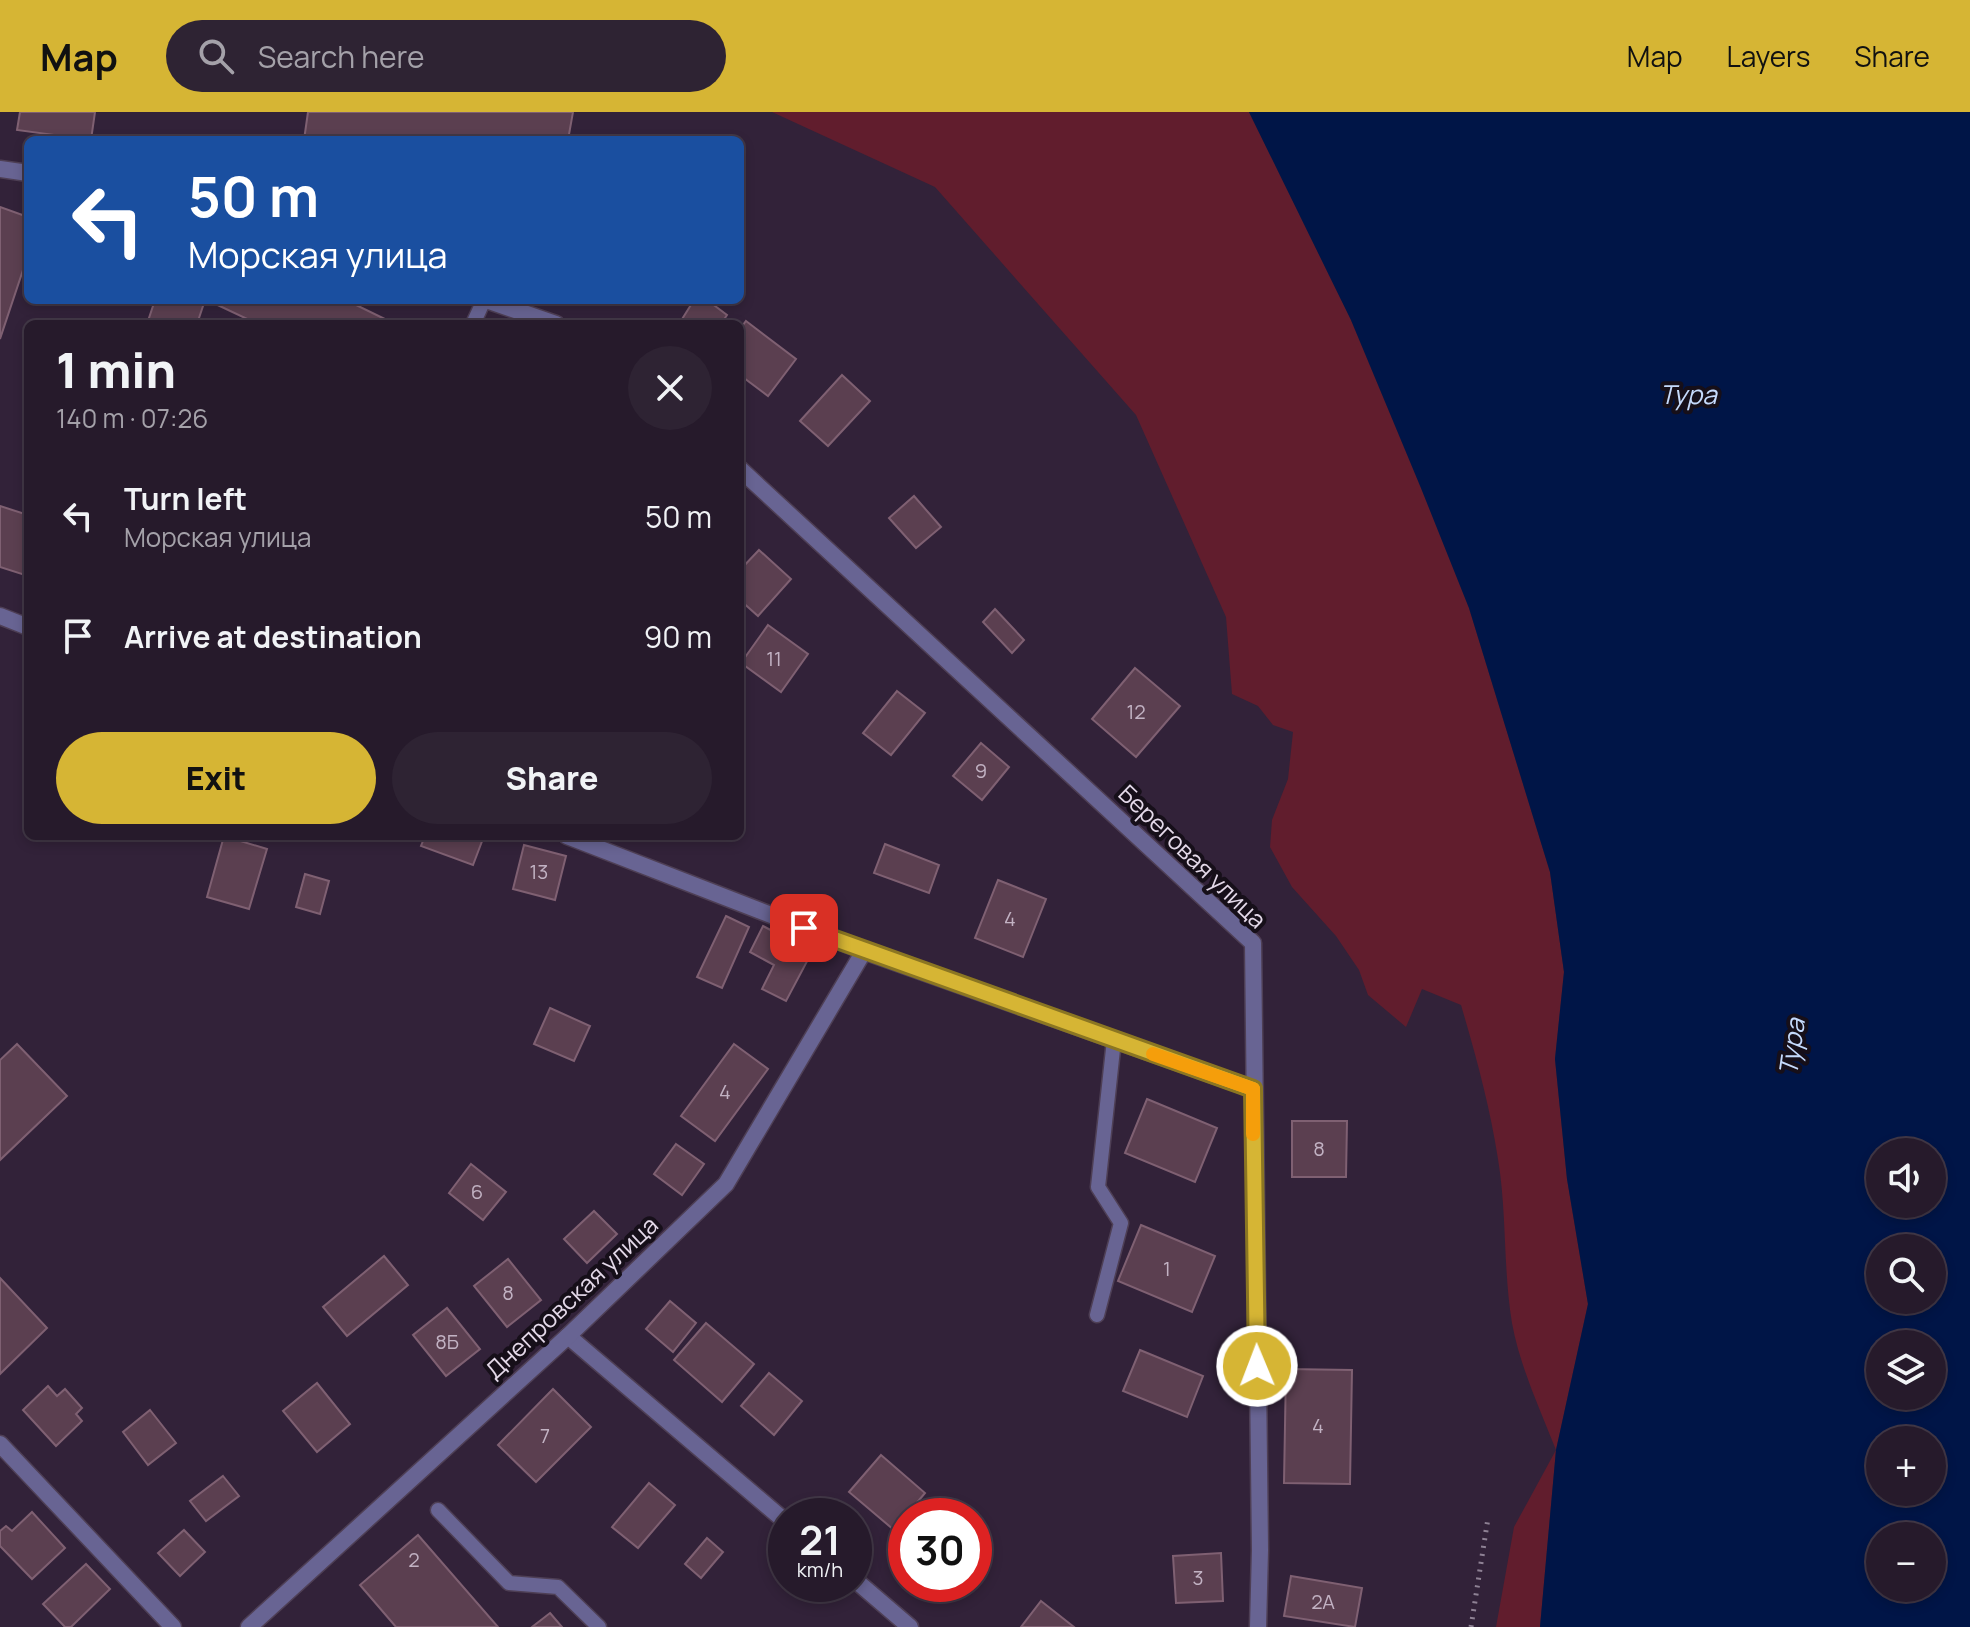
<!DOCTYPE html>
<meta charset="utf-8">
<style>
:root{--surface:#261a2b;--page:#2e2333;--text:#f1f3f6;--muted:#a4a1a9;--line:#423847;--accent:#d6b534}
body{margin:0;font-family:Manrope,sans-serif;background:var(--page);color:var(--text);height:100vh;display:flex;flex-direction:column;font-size:30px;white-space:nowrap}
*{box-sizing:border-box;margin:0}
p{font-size:26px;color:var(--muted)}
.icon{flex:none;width:44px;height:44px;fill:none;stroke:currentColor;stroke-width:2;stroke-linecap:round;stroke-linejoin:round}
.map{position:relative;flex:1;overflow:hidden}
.drawer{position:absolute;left:24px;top:208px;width:720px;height:520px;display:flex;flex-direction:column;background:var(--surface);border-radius:12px;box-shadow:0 4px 12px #0003,0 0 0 2px var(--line)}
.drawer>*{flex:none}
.hud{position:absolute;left:24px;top:24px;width:720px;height:168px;border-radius:12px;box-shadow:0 4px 12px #0003,0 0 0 2px var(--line);background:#1a4fa0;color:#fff;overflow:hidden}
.buttons{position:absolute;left:1866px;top:1026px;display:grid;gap:16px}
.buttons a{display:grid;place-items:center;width:80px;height:80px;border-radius:50%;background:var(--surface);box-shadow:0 4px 12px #0003,0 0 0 2px var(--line);font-size:40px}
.speed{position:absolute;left:768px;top:1386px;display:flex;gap:16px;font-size:40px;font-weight:700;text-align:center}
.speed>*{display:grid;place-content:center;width:104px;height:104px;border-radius:50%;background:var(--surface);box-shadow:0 4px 12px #0003,0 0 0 2px var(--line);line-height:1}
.speed small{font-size:20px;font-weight:400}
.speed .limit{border:12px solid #d22;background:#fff;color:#111}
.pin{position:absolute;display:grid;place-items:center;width:68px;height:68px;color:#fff;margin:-34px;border-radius:16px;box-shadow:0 4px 12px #0006}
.me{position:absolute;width:88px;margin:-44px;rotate:359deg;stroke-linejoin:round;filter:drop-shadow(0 0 6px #0008)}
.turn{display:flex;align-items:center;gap:28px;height:168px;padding:0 32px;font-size:36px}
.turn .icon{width:104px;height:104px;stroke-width:2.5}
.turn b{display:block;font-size:56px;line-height:68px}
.round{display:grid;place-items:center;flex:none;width:84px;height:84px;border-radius:42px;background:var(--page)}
.head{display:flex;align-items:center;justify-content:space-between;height:136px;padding:0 32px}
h1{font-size:48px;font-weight:800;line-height:60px}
.action{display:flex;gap:16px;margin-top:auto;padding:16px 32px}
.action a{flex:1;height:92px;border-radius:48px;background:var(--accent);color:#111;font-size:32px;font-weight:800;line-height:92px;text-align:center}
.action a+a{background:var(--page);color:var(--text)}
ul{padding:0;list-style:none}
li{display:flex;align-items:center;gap:24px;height:120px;padding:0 32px}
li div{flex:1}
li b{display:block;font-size:30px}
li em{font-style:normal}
header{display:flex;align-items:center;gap:48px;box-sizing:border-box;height:112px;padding:0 40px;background:var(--accent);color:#111}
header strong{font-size:38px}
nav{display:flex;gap:44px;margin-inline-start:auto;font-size:28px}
.search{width:560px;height:72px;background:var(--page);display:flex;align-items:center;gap:20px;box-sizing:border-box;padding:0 28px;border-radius:44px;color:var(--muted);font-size:30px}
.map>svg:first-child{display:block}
.green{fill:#611d2d}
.water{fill:#001547;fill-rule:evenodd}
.building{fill:#5b3f50;stroke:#7f6072;stroke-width:2}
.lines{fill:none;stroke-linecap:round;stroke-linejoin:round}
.service-casing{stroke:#4e3f55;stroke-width:17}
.minor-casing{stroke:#4e3f55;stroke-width:19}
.path{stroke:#8e8194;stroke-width:5;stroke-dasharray:2 6;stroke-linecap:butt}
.service{stroke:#686493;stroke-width:14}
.minor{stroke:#686493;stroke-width:16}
.route-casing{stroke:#8b7622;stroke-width:20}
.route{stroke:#d6b534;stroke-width:14}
.slow{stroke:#f59e0b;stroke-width:14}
.labels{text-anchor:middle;stroke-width:8;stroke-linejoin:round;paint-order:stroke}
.number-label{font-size:20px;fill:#c2b2c3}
.street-label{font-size:24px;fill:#e4d9e9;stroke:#160f19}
.water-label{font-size:26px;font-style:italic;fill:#c5dafc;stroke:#160f19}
</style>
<header>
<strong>Map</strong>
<div class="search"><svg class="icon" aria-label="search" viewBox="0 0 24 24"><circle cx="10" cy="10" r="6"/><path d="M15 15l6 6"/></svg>Search here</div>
<nav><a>Map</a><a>Layers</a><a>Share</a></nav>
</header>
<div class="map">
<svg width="1970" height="1515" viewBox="0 0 1970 1515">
<rect width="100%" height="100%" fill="#322239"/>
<path class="green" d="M772 0H1249L1351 208 1421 376 1469 496 1550 760 1564 860 1555 947 1567 1067 1588 1192 1556 1338 1540 1515H1496L1514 1415 1556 1338C1540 1297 1520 1255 1512 1211 1503 1157 1507 1101 1498 1047 1490 995 1476 944 1461 893L1422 877 1406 915 1368 883 1359 858 1336 824 1292 775 1270 735 1272 708 1288 667 1293 620 1273 613 1258 594 1232 582 1226 505 1136 303 935 75Z"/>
<path class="water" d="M1249 0H1970V1515H1540L1556 1338 1588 1192 1567 1067 1555 947 1564 860 1550 760 1469 496 1421 376 1351 208ZM1932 1040V1092H1880V1040ZM1932 1136V1188H1880V1136ZM1880 1232H1932V1284H1880ZM1880 1328H1932V1380H1880ZM1932 1424V1476H1880V1424Z"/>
<g class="building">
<polygon points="20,0 95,0 91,28 17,18"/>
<polygon points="308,0 573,0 568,28 304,28"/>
<polygon points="0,95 28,105 28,143 0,227"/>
<polygon points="155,188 205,188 197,212 147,212"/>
<polygon points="207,188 346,188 395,212 258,212"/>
<polygon points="694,188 707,188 727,203 721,212 679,212"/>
<polygon points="746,209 796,247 768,284 740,263 740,217"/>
<polygon points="842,263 870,289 828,334 800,309"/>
<polygon points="914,384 941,415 916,436 889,406"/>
<polygon points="0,394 28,403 28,464 0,455"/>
<polygon points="759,438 791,467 758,504 740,488 740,458"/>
<polygon points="995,497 1024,528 1012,541 983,510"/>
<polygon points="768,513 808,542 781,580 741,551"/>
<polygon points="1135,556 1180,594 1136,645 1092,607"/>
<polygon points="897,579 925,601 891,643 863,621"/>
<polygon points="981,631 1009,655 982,688 953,664"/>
<polygon points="224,724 267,737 249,797 207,785"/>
<polygon points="425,724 484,724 473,753 421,734"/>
<polygon points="885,732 939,753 929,781 874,761"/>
<polygon points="524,733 566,744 555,788 513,777"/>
<polygon points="305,762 329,769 320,802 296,795"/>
<polygon points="998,768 1046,787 1023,845 975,826"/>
<polygon points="726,804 749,815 722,876 697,865"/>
<polygon points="763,814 812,840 786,889 762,877 774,853 750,840"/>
<polygon points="550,896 590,914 574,949 534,932"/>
<polygon points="17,932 67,984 0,1048 0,948"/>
<polygon points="734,932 768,957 715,1029 681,1004"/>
<polygon points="1147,987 1217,1016 1195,1070 1125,1041"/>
<polygon points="1292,1009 1347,1009 1346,1065 1292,1065"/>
<polygon points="676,1032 704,1052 682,1083 654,1062"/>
<polygon points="471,1052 506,1080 483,1108 449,1081"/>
<polygon points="594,1099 617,1122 587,1151 564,1127"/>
<polygon points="1141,1113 1215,1144 1192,1200 1118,1169"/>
<polygon points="384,1144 408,1173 347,1224 323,1195"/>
<polygon points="508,1147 541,1188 507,1215 474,1174"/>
<polygon points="0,1166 47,1216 0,1262"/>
<polygon points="670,1189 696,1211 673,1240 646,1217"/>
<polygon points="447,1196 480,1237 446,1264 413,1223"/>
<polygon points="706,1211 754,1252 722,1290 674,1248"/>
<polygon points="1140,1238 1203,1264 1187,1305 1123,1279"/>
<polygon points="1286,1257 1352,1258 1350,1372 1284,1371"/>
<polygon points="769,1261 802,1289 774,1323 741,1294"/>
<polygon points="317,1271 350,1312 317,1340 283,1299"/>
<polygon points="48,1274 57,1284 65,1277 82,1296 76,1302 82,1309 56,1334 23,1298"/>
<polygon points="553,1277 591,1315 536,1370 498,1333"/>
<polygon points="150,1298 176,1331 148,1353 123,1320"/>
<polygon points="881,1343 925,1381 894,1418 849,1380"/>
<polygon points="223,1364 239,1384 206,1409 190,1389"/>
<polygon points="649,1371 675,1393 638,1436 612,1415"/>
<polygon points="32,1400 65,1436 32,1467 0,1434 0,1419 6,1414 12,1419"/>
<polygon points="184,1418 205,1440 180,1464 158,1441"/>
<polygon points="418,1423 498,1515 396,1515 360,1473"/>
<polygon points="707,1426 723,1440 701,1466 685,1452"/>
<polygon points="1221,1441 1223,1489 1176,1491 1173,1444"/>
<polygon points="86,1452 110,1477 71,1515 65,1515 43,1492"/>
<polygon points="1291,1464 1362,1476 1355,1515 1284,1504"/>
<polygon points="1041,1489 1074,1515 1021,1515"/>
<polygon points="550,1501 562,1515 532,1515"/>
</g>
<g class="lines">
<g class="service-casing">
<g id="service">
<polyline points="473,212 484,188"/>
<polyline points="1097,1203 1121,1111 1098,1075 1114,928"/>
<polyline points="438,1398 509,1471 558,1475 599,1515"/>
</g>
</g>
<g class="minor-casing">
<g id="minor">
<polyline points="0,57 28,61"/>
<polyline points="486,188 556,212"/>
<polyline points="740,357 1253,831 1260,1438 1258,1515"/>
<polyline points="0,504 28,515"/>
<polyline points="567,724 864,839 1253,977"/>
<polyline points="568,1224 786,1410"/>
<polyline points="0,1332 173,1515"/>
<polyline points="854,1467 910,1515"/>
<polyline points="249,1515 568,1224 726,1072 864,839"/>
</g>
</g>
<polyline class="path" points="1471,1515 1488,1406"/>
<use href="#service" class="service"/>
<use href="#minor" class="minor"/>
</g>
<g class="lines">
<g class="route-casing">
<polyline id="route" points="804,816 1253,977 1257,1254"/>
</g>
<use href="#route" class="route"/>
<polyline class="slow" points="1153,942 1253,977 1253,1022"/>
</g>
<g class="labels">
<g class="number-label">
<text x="774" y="554">11</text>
<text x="1136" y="607">12</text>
<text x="981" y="666">9</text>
<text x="539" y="767">13</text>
<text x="1010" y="814">4</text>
<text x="725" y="987">4</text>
<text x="1319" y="1044">8</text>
<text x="477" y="1087">6</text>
<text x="1167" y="1164">1</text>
<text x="508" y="1188">8</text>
<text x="447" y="1237">8Б</text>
<text x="1318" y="1321">4</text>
<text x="545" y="1331">7</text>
<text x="414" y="1455">2</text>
<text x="1198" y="1473">3</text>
<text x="1323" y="1497">2А</text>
</g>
<g class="street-label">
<text transform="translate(1192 745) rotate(44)" y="8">Береговая улица</text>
<text transform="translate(572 1186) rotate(-43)" y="8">Днепровская улица</text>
</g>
<g class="water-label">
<text x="1688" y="292">Тура</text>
<text transform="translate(1792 935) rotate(-82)" y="9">Тура</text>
</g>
</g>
</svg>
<div class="buttons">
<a><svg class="icon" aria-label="sound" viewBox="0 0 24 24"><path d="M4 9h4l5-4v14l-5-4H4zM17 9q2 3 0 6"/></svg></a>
<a><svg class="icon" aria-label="search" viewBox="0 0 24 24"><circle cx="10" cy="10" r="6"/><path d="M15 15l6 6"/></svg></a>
<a><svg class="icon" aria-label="layers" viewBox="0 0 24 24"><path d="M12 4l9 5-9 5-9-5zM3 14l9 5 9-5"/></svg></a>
<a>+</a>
<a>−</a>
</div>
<div class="speed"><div>21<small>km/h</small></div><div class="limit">30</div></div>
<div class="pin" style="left:804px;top:816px;background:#d93025"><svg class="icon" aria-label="arrive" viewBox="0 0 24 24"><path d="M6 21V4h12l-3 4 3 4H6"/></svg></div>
<svg class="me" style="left:1257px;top:1254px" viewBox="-20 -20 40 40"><circle r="17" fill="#d6b534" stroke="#fff" stroke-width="3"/><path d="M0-11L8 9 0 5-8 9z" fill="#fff"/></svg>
<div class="hud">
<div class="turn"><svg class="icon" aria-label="left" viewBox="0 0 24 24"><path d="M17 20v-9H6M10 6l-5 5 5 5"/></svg><div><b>50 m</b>Морская улица</div></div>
</div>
<section class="drawer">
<div class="head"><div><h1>1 min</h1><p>140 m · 07:26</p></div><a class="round"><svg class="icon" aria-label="close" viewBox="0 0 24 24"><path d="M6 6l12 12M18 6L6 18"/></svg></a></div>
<ul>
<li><svg class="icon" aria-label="left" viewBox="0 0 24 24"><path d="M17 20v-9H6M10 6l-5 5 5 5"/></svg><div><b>Turn left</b><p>Морская улица</p></div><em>50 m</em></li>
<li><svg class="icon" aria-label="arrive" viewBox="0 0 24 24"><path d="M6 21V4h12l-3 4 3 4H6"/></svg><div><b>Arrive at destination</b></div><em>90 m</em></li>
</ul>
<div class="action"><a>Exit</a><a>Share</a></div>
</section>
</div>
